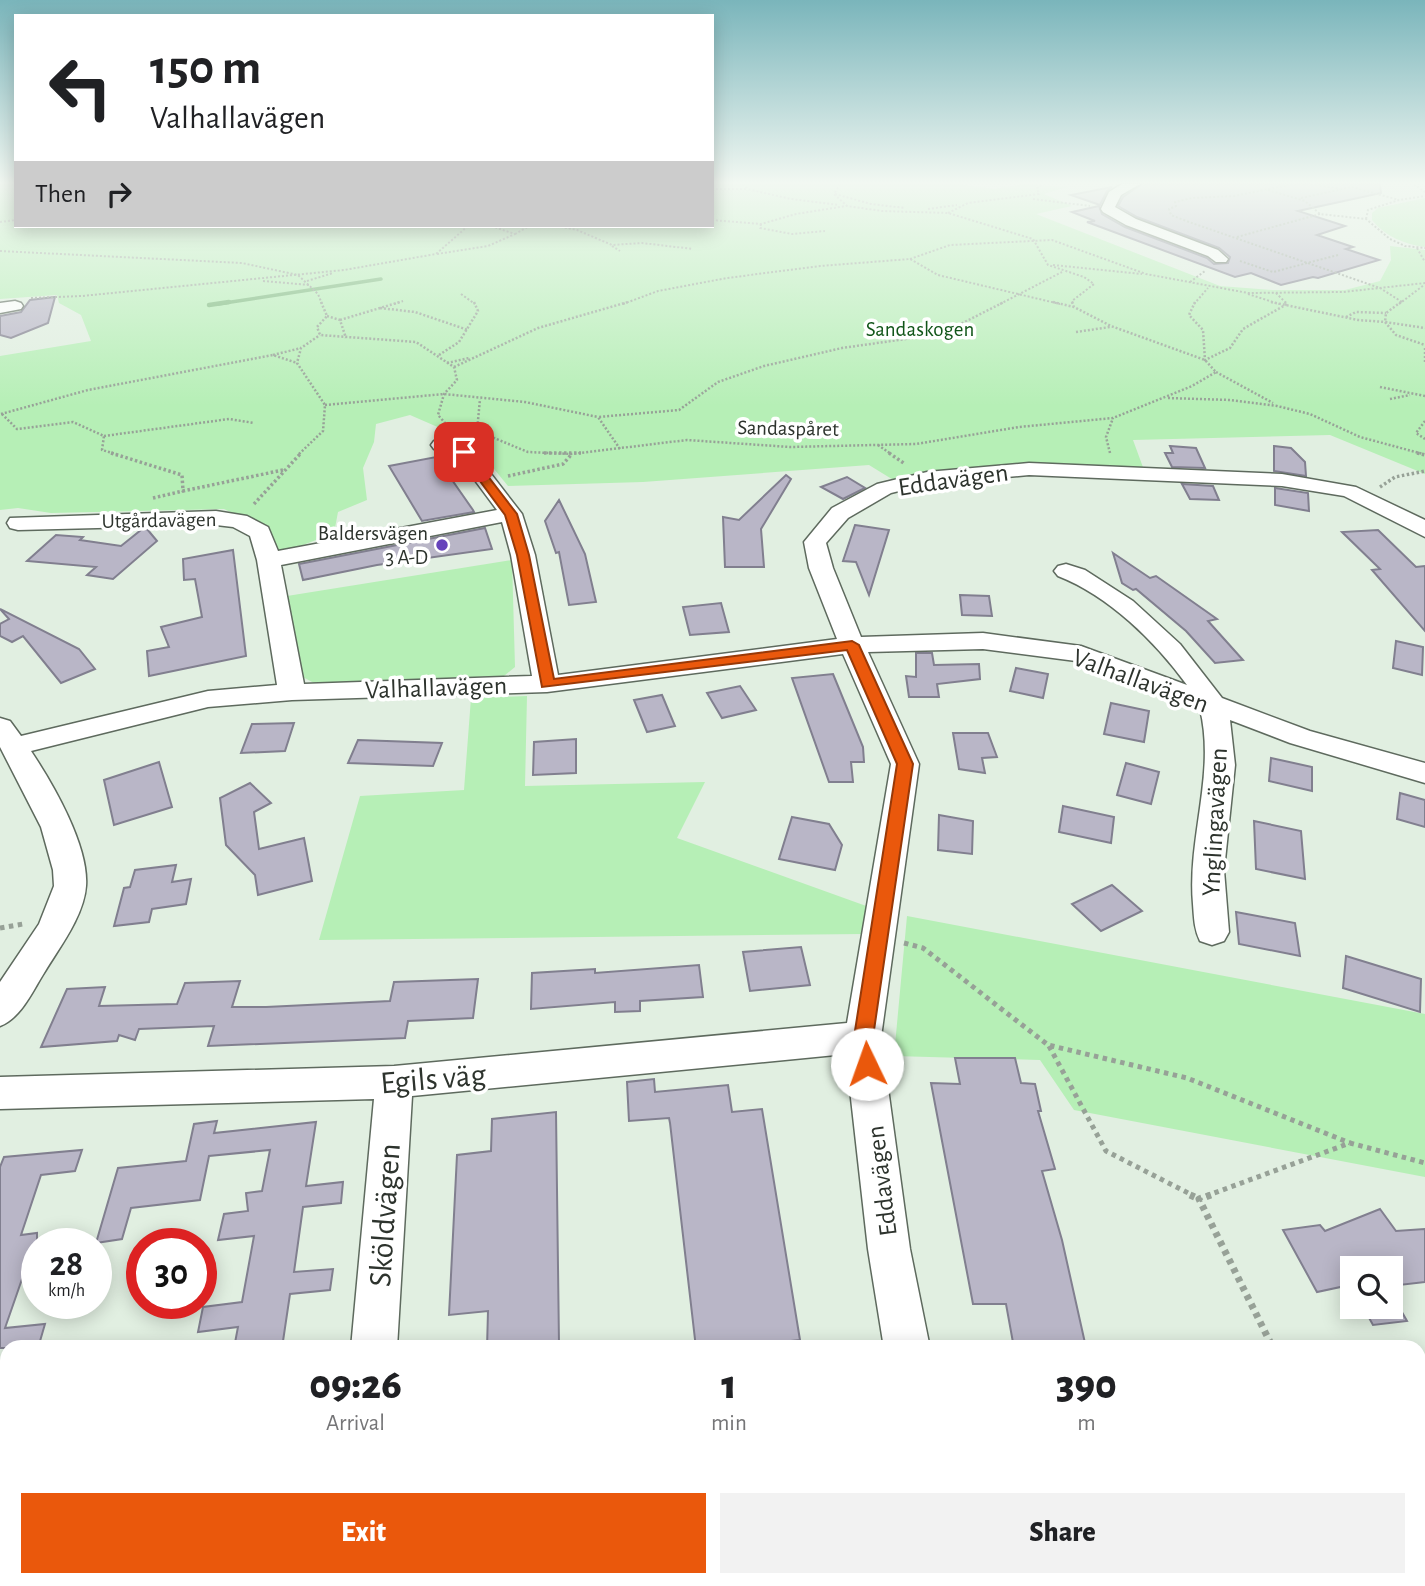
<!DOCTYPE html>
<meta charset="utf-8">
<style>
:root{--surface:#fff;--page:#f2f2f2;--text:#202124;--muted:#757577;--accent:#ea580c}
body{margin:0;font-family:"Alegreya Sans",sans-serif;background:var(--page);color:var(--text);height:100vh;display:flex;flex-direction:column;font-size:26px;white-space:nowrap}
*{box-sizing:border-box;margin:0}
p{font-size:23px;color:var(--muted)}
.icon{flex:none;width:38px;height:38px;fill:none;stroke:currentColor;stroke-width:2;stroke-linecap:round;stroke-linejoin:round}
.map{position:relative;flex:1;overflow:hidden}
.sheet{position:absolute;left:0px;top:1340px;width:1426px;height:247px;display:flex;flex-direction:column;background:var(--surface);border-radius:21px 21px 0 0;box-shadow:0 4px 18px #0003}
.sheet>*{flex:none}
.hud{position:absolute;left:14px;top:14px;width:700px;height:214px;border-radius:0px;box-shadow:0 4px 18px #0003;background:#fff;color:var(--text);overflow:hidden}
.controls{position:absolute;left:1340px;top:1256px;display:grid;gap:14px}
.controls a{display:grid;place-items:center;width:63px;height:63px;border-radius:0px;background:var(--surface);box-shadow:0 4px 18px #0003;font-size:35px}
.speed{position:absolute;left:21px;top:1228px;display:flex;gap:14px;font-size:35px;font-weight:700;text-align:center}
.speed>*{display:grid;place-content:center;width:91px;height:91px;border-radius:50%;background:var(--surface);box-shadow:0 4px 18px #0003;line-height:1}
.speed small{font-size:18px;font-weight:400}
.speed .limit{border:10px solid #d22;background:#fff;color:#111}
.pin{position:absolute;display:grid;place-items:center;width:60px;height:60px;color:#fff;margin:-30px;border-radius:14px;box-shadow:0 4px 10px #0006}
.me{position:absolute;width:77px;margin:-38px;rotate:357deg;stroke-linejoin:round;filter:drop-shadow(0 0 5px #0008)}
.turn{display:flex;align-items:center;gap:24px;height:147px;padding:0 21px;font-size:32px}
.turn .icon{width:91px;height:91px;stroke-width:2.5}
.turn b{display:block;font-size:49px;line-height:60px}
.then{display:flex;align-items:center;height:66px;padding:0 21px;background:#0003;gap:14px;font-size:26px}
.eta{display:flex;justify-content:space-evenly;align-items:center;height:119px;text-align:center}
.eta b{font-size:42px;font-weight:800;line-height:49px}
.cta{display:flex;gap:14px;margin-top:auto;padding:14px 21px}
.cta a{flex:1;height:80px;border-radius:0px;background:var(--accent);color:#fff;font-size:28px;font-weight:800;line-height:80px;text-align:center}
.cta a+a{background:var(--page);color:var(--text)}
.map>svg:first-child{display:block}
.built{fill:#d1e3d0}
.green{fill:#b6efb6}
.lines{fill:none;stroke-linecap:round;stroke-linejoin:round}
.stream-far1{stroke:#76b677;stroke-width:3.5}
.stream{stroke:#76b677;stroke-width:4.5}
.building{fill:#b9b6c7;stroke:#817f8f;stroke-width:2}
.minor-casing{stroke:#5e6a5e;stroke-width:3}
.path-far4{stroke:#97a197;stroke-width:2;stroke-dasharray:2 2;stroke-linecap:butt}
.path-far3{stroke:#97a197;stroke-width:2.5;stroke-dasharray:2 2;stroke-linecap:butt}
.path-far2{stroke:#97a197;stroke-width:3.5;stroke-dasharray:2.5 2.5;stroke-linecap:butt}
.path-far1{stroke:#97a197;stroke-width:5;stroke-dasharray:4.5 4.5;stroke-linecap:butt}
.path{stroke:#97a197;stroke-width:7;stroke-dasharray:5 5;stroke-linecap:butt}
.minor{fill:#fff;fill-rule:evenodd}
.route{fill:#ea580c;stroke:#983908;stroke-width:2}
.poi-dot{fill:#6643bb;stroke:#fff;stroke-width:2.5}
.labels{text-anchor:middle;stroke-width:7;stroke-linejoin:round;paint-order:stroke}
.far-park-label{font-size:21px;fill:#115519;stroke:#fff}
.far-street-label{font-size:21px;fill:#2d332d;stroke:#fff}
.far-poi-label{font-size:21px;fill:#2d332d;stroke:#fff;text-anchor:end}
.street-label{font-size:26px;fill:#2d332d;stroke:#fff}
.near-street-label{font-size:32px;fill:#2d332d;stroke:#fff}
</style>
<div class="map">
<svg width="1425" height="1586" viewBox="0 0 1425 1586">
<rect width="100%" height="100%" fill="#e1efe1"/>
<polygon class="built" points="713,1580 911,1580 920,1586 685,1586"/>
<g class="green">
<polygon points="0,184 16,184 16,226 712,226 712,184 958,184 994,189 1024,184 1066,187 1044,194 1072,206 1036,214 1220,286 1272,290 1345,290 1380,281 1391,260 1390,246 1425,250 1425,474 1330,435 1133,440 1144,470 895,481 869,465 643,482 508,486 472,442 410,415 376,424 374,442 363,468 367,500 338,512 334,533 280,554 268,530 224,509 51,513 18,508 0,510 0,356 91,341 81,315 59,303 57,295 0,299"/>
<path d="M1425 198V247C1404 244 1386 237 1372 220V213L1378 208Z"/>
<polygon points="512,560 515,667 504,676 314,683 301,676 287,596"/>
<polygon points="527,696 525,786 705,782 677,838 869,907 864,934 319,940 360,796 464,790 471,698"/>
<polygon points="907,916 1425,1014 1425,1177 1074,1110 1040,1060 894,1056"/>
</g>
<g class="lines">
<polyline class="stream-far1" points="218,304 381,279"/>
<polyline class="stream" points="209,305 229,302"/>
</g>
<g class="building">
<polygon points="1142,184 1380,184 1381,193 1298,211 1345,226 1317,235 1353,247 1346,249 1379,260 1318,278 1313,277 1281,285 1251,273 1235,277 1087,222 1095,221 1072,212 1099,206 1102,214 1125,227 1207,258 1214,264 1228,263 1230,257 1219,248 1137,217 1118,206 1123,197"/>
<polygon points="1112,187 1107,191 1100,205 1071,195"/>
<polygon points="55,297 48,323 11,338 0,335 0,316 21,312 30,300"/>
<polygon points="1170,446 1196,448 1205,468 1172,467 1165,453 1173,453"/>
<polygon points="1274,446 1291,448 1305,462 1306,476 1274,471"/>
<polygon points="436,457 473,510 474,512 422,521 389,466"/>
<polygon points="786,475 791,479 761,529 764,567 725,567 723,517 739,520"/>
<polygon points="847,477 865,488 843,499 821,487"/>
<polygon points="1182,484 1213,486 1219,500 1190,499"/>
<polygon points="1275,488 1308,493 1309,511 1275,505"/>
<polygon points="559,500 585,554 596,602 569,605 559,552 556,553 545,521"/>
<polygon points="855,525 889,530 869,595 856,562 843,561"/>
<polygon points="485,528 492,549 377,565 303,580 299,564"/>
<polygon points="147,529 157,541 113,579 87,575 96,567 27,561 56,535 83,537 80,540 121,546 141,530"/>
<polygon points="1378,530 1416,567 1425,566 1425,631 1372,570 1380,569 1342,532"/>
<polygon points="233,550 246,656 149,676 147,651 169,647 161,627 202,617 195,579 184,580 183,559"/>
<polygon points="1113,553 1150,578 1156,576 1217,619 1208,621 1243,660 1215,663 1186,631 1136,589 1133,590 1122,583"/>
<polygon points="960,595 989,596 992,616 962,615"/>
<polygon points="721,603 729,632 690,635 683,607"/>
<polygon points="0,609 79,649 95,669 61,683 23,636 12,642 0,636 0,624 9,619"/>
<polygon points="1396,641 1423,647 1422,675 1393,668"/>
<polygon points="916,653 932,653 934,665 979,664 980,679 937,684 939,697 909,697 906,676 916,677"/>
<polygon points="1016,668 1048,674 1043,698 1010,691"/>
<polygon points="833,674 863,747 864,762 851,762 853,782 829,782 792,678"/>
<polygon points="740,686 756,710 722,718 707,693"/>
<polygon points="662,695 675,726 647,732 634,700"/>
<polygon points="1111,703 1149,711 1144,742 1104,734"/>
<polygon points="294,723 285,751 241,753 252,724"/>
<polygon points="953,733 988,733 997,757 982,758 985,773 959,769"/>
<polygon points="576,739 576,773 533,775 534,742"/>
<polygon points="358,740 442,743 433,766 348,763"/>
<polygon points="1271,758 1312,767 1312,791 1269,781"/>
<polygon points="159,762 172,807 114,825 104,780"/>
<polygon points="1126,763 1159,772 1151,804 1117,795"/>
<polygon points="250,783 271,803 254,812 259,849 304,838 312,881 258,895 255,875 226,845 220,798"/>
<polygon points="1400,793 1425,800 1425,827 1397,819"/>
<polygon points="1063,806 1114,817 1111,843 1059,832"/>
<polygon points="939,815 973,821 972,854 938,850"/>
<polygon points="792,817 829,824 842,845 835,870 779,859"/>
<polygon points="1254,821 1301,831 1305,879 1256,869"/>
<polygon points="176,865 172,882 191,879 186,904 152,909 149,922 114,926 124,888 130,887 135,870"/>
<polygon points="1112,885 1142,911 1101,931 1072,904"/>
<polygon points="1236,912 1295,923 1300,956 1239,944"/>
<polygon points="801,947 810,985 750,991 743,952"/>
<polygon points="1346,956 1421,979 1420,1012 1343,988"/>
<polygon points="699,965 703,997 640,1001 640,1011 615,1012 615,1002 531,1009 532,973 595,969 595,973"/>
<polygon points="478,979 473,1018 408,1021 405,1038 208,1046 214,1026 139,1029 135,1040 119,1035 117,1041 41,1047 67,989 105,987 99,1006 177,1004 185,983 240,981 232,1007 266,1007 390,1001 394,982"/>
<polygon points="955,1058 1015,1058 1021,1083 1035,1084 1041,1111 1038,1111 1055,1169 1042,1171 1062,1240 1085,1343 1054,1343 1055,1348 1014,1348 1006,1304 973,1304 931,1083 960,1084"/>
<polygon points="654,1079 655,1092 728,1085 732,1112 762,1109 800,1340 765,1344 765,1348 696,1348 670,1123 669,1118 629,1121 627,1082"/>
<polygon points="556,1112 559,1344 529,1348 487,1348 488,1311 449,1315 457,1155 491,1151 492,1119"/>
<polygon points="217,1121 214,1133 316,1122 306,1186 343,1182 341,1203 303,1207 294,1272 333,1269 330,1290 290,1294 282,1348 234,1348 238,1327 198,1332 203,1307 242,1302 254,1236 218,1240 224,1214 248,1211 246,1193 262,1191 270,1150 209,1156 200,1200 131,1208 122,1239 96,1243 118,1168 186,1161 194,1124"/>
<polygon points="82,1150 75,1171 41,1175 21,1235 37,1233 37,1258 29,1259 5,1328 45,1324 38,1348 0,1348 0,1167 4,1157"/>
<polygon points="1380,1209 1396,1231 1425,1229 1425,1282 1391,1286 1391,1269 1353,1269 1353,1290 1350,1285 1317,1292 1283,1230 1320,1225 1325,1231"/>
<polygon points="1391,1293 1407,1321 1373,1325 1363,1307 1391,1307"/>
</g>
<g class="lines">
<g class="minor-casing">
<g id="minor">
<polygon points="1122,184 1140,184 1121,195 1115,207 1136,219 1218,250 1228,259 1226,262 1216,262 1208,256 1126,225 1103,212 1101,209 1109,192"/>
<polygon points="15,301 21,303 23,306 21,309 0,313 0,303"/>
<path d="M441 439 471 448 522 514 535 555 558 675 837 639 809 568 804 542 832 508 877 484 927 472 1029 463 1282 474 1356 487 1425 520V537L1344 496 1282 486 1029 475 927 484 891 493 848 518 826 543 833 568 861 637 983 633 1081 646 1187 685C1155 641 1109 596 1058 576L1054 571 1058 566 1066 564 1085 570 1133 601 1180 644 1222 698 1310 731 1425 763V783L1290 743 1230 720 1235 765 1224 870 1229 932 1224 941 1212 945 1200 941C1194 929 1194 917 1193 904 1187 838 1216 774 1200 709L1076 661 983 649 868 652 919 764 881 1037 910 1249 930 1348H884L868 1249 846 1054 412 1096 397 1348H351L374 1099 0 1109V1077L394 1066 847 1023 891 764 843 654 547 692 292 700 208 707 31 751C53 784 89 846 86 886 84 916 59 948 44 973 32 992 21 1018 0 1026V982L39 924 54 886 53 870 41 827 0 747V718L10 721 21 736 208 691 277 685 257 560 250 536 233 527 216 525 18 530 10 528 7 523 10 518 216 511 247 516 268 527 278 551 497 510 457 456 434 449 431 445 434 441ZM502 522 511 555 532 676 304 684 281 565Z"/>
<polygon points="1425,1367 1425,1413 1419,1414 1419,1368"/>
<polygon points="284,1580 367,1580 365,1586 282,1586"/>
<polygon points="944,1580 997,1580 999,1586 946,1586"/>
</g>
</g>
<g class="path-far4">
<polyline points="743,184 747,189 791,199 839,205"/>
<polyline points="840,184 834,194 847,206 882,211 948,213 1033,239 1048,265 1084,277 1094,284 1072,301 1073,304"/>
<polyline points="1294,184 1234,196 1192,198 1175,202 1176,206 1169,209 1171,215 1189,222 1380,288 1402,302"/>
<polyline points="1312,184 1340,189"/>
<polyline points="1414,184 1425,192"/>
<polyline points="712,189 746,189"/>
<polyline points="1268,190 1305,201 1320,214 1366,219 1390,239 1405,246 1425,248"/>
<polyline points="835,194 871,204 905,208"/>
<polyline points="1301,198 1352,187 1399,200"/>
<polyline points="1033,199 1090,206"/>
<polyline points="928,209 957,205"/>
<polyline points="948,213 968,203 1039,194 1037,188 1042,184"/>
<polyline points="1366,219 1368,210 1399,200 1425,196"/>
<polyline points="712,220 761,224 796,214 846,206"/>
<polyline points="0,222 16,220"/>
<polyline points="761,224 760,228 792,234 825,231"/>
<polyline points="557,226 577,230 612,245 642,243 693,249"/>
<polyline points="515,234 529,226"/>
<polyline points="1237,237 1320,214"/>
<polyline points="612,246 620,251"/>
<polyline points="1417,248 1425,262"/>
<polyline points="0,251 242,263 298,275 318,294 322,304"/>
<polyline points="437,254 488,246 515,234 491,226"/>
<polyline points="910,259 950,245 1052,240 1146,274 1248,293 1343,292 1425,283"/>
<polyline points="1240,261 1273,272 1338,255"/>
<polyline points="1053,265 1142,274"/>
<polyline points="263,281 310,285"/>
<polyline points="307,281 333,273"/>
<polyline points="1190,282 1205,271"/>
<polyline points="1276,293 1287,304"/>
<polyline points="461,294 475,304"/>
<polyline points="1248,294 1279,304"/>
<polyline points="31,298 82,296 344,270 436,254 468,226"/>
<polyline points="394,304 403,301"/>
<polyline points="623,304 658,291 727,278 820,266 910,259 938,275 1060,304"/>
<polyline points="1000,304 1062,272"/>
<polyline points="1194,304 1208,288"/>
<polyline points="1399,304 1424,285"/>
</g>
<g class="path-far3">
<polyline points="321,302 327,316 317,327 320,335 416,342 454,367 457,380 444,394 438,415 446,424 477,431 528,452 571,454 687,440 790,447 916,444 1019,427 1113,418 1192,386 1216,372 1205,360 1111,326 1074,307 1072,302"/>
<polyline points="1053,302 1074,307"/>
<polyline points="1195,302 1189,315 1203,330 1205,360 1230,348 1243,329 1287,304 1285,302"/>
<polyline points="1271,302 1358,320 1385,322 1396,335 1425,345"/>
<polyline points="1401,302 1386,313 1385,322 1425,328"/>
<polyline points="380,308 415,312 468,330"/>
<polyline points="327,316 340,320 346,338"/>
<polyline points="1346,317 1356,312 1386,313"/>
<polyline points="340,320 400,302"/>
<polyline points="1076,332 1110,327"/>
<polyline points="1425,348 1425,362"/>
<polyline points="273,355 301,348"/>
<polyline points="439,355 459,342 478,311 474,302"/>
<polyline points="447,363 469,358"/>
<polyline points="454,367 538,328 628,302"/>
<polyline points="1216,372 1273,403"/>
<polyline points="1380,387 1425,396"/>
<polyline points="1168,398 1230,400 1277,406 1310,414 1360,437 1423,454"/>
<polyline points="1390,399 1410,395"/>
<polyline points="325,405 444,394 525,402 598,417"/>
<polyline points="1,414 88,390 273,355 297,363"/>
<polyline points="2,414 17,429 73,422 104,436 102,450 116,454"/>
<polyline points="1425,421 1416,433 1425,439"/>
<polyline points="477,431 480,399"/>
<polyline points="104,436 229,419 254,423"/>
<polyline points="878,445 891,454"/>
<polyline points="620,449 598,417 679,410 718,382 764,366 842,348 941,334 1004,302"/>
<polyline points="1110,453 1106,437 1113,418"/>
<polyline points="299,454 323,431 325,405 297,363 301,348 320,335"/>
</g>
<g class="path-far2">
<polyline points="111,453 182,475 183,491 283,470"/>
<polyline points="544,453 581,453"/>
<polyline points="889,453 905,464"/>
<polyline points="1417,453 1425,455"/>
<polyline points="508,476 563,464 571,455"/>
<polyline points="1380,487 1395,477 1425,471"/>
<polyline points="153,498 183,491"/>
<polyline points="254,504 301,453"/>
</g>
<g class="path-far1">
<polyline points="0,928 23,924"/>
<polyline points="904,943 923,948 1048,1045 1187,1078 1350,1143"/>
<polyline points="1049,1046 1106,1151 1194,1196"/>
<polyline points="1206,1196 1350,1143 1425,1163"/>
</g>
<g class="path">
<polyline points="1190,1195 1199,1199"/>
<polyline points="1211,1195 1199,1199 1273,1348"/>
</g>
<use href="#minor" class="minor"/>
</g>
<linearGradient id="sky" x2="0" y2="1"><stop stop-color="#7ab5bb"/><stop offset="0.45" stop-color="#f2f8f2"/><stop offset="1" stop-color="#f2f8f2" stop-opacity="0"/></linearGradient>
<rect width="1425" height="406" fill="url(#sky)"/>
<polygon class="route" points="460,449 467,449 517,514 529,555 554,679 852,641 859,645 913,764 873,1037 877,1064 874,1070 867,1072 860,1070 854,1037 897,764 847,650 542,687 517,555 505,515 460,454"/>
<circle class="poi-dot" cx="442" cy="545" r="7"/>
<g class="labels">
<g class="far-park-label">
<text x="920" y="336">Sandaskogen</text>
</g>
<g class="far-street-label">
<text transform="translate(788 428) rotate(1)" y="7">Sandaspåret</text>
<text transform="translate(159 520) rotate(-1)" y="7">Utgårdavägen</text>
</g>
<g class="far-poi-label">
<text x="428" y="540">Baldersvägen<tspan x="428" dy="24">3 A-D</tspan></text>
</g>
<g class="street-label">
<text transform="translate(953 479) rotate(-8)" y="9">Eddavägen</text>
<text transform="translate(1141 680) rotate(20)" y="9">Valhallavägen</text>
<text transform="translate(436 687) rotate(-2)" y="9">Valhallavägen</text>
<text transform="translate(1214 822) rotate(-87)" y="9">Ynglingavägen</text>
<text transform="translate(881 1181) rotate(-97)" y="9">Eddavägen</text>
</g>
<g class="near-street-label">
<text transform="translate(433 1078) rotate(-5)" y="11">Egils väg</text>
<text transform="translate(384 1215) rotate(-86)" y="11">Sköldvägen</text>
</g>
</g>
</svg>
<div class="controls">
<a><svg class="icon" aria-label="search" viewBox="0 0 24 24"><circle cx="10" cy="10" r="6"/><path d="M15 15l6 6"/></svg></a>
</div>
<div class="speed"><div>28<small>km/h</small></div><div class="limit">30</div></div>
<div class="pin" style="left:464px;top:452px;background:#d93025"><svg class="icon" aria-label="arrive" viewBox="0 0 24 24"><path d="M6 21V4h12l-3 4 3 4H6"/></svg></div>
<svg class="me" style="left:867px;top:1064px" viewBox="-20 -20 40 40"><circle r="19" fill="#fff"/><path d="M0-13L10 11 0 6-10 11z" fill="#ea580c"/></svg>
<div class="hud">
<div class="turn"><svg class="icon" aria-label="left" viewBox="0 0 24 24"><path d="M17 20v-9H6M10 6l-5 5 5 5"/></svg><div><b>150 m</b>Valhallavägen</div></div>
<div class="then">Then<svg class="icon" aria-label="right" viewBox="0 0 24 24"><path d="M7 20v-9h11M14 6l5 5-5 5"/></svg></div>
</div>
<section class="sheet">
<div class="eta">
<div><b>09:26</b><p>Arrival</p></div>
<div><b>1</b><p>min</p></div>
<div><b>390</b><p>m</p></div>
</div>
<div class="cta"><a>Exit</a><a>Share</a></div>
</section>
</div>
